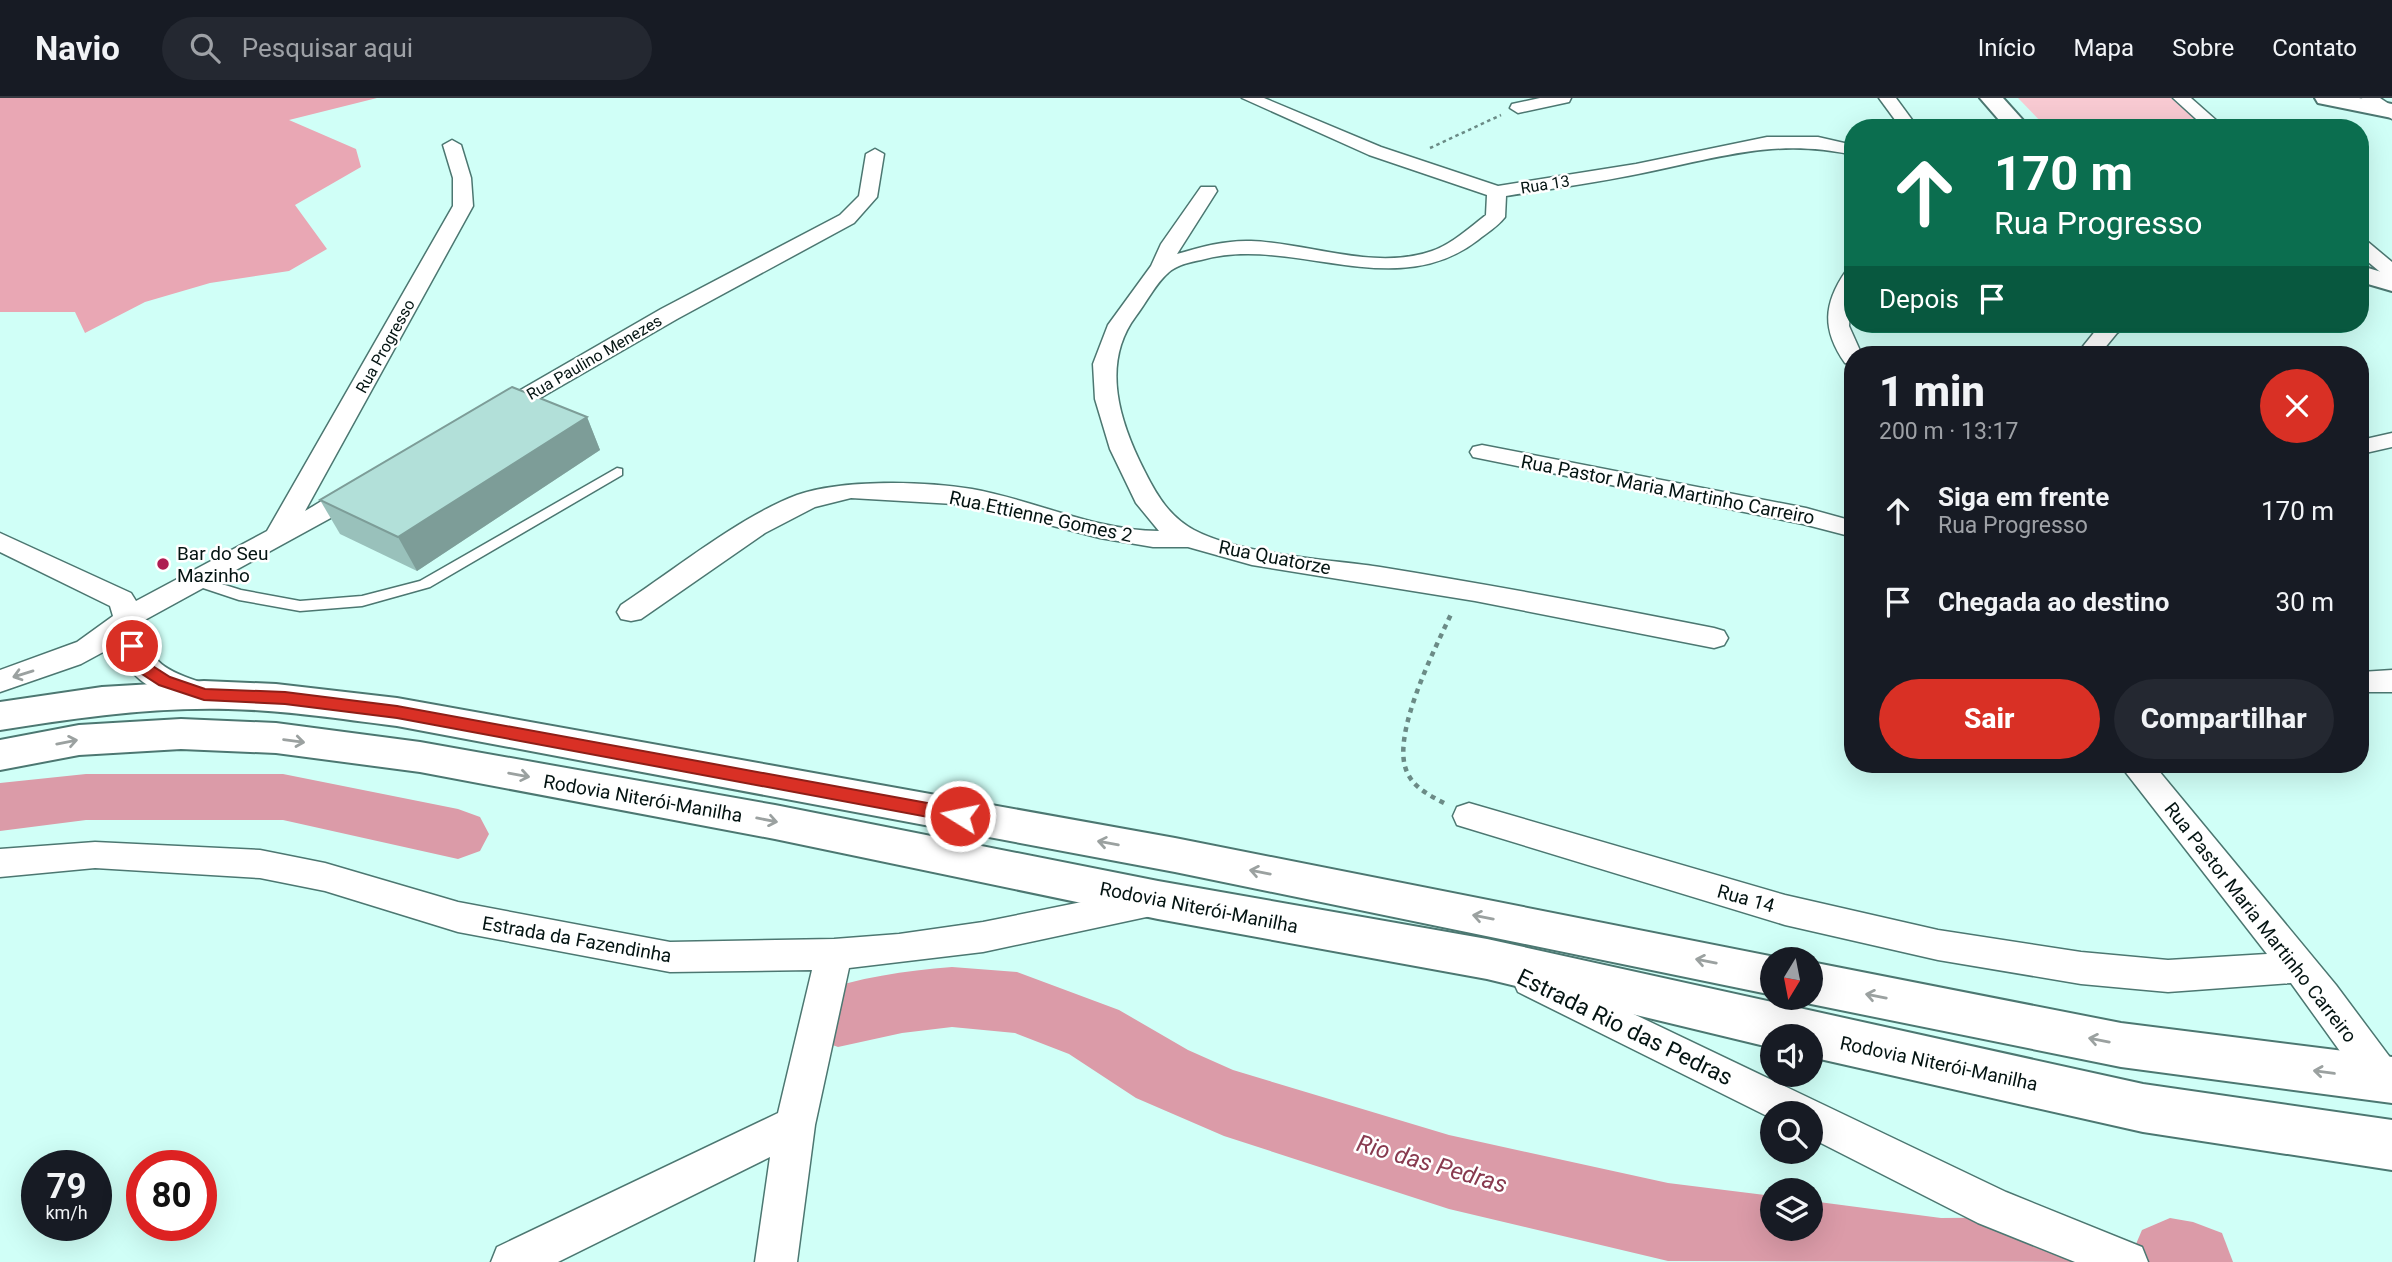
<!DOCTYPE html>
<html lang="pt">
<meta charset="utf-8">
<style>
:root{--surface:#171b24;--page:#242831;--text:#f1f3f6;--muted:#9ea1a6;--line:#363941;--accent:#d93025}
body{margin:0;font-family:Roboto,sans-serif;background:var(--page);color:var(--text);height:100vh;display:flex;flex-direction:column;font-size:26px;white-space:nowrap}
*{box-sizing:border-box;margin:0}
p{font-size:23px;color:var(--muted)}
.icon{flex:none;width:38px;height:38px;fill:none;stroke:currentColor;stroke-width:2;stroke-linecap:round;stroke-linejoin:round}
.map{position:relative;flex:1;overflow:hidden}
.drawer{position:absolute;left:1844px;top:248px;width:525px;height:427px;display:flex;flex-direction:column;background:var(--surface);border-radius:28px;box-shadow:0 7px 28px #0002}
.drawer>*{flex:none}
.guide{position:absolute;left:1844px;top:21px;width:525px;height:214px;border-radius:28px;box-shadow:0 7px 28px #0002;background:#0b6e4f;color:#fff;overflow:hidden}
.needle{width:46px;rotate:190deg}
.controls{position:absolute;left:1760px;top:849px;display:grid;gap:14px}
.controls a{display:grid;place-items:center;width:63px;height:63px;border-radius:50%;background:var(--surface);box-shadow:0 7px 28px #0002;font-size:35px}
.speed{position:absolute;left:21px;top:1052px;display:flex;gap:14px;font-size:35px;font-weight:700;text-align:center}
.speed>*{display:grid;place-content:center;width:91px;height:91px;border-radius:50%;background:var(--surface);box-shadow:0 7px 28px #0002;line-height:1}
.speed small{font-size:18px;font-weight:400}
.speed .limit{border:10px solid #d22;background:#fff;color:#111}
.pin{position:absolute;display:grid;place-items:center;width:60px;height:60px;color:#fff;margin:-30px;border:4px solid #fff;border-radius:50%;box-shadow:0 2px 7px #0007}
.me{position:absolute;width:77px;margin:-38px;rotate:280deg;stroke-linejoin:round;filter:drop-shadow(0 0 5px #0008)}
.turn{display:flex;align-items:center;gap:24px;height:147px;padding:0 35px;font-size:32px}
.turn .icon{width:91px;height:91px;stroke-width:2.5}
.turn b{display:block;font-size:49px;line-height:60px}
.then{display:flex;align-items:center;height:66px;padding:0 35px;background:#0003;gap:14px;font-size:26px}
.round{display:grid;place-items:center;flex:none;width:74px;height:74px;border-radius:37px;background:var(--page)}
.head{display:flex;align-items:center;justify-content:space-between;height:119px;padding:0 35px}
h1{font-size:42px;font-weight:800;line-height:52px}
.primary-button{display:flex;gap:14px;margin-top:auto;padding:14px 35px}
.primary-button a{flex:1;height:80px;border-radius:42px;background:var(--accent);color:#fff;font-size:28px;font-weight:800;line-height:80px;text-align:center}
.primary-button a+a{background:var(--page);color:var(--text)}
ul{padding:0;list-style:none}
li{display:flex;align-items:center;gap:21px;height:91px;padding:0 35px}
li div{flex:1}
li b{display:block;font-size:26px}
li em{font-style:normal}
header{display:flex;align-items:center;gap:42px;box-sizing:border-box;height:98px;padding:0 35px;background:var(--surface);border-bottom:2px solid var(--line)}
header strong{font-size:33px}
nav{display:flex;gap:38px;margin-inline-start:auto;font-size:24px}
.search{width:490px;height:63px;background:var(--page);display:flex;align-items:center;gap:18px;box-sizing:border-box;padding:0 24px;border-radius:38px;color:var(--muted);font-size:26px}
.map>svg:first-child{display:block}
.green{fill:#f8cad2}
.forest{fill:#e9a7b4}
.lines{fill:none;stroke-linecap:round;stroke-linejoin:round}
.river{fill:#db9ba8;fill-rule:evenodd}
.lane-casing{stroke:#4c7771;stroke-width:3}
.street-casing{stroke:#4c7771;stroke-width:3}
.secondary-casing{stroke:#4c7771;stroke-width:4}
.highway-casing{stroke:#4c7771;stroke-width:4}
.path-far1{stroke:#6b8b86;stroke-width:2.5;stroke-dasharray:3.5 3.5;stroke-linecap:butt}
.path{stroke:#6b8b86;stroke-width:4.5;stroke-dasharray:5 5;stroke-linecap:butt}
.lane{fill:#fff;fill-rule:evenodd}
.street{fill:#fff;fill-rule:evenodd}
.secondary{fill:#fff;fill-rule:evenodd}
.highway{fill:#fff;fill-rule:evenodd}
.wall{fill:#99c1bb}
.shaded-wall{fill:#7d9d98}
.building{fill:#b2e0d9;stroke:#7d9d98;stroke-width:2}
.oneway{stroke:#9ba1a0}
.route{fill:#d93025;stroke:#8d1f18;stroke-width:2}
.poi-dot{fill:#ae1d52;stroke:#fff;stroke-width:2.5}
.labels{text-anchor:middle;stroke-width:5;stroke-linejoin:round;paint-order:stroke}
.far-street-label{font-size:16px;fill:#041412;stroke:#fff}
.street-label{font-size:19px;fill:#041412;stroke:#fff}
.poi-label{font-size:19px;fill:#041412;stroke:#fff;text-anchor:start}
.near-street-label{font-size:23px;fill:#041412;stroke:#fff}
.near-water-label{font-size:24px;font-style:italic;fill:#883a4f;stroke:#fff}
</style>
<header>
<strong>Navio</strong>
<div class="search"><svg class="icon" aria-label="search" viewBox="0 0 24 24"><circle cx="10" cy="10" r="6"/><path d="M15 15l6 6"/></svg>Pesquisar aqui</div>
<nav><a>Início</a><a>Mapa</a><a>Sobre</a><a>Contato</a></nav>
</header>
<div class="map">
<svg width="2392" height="1164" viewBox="0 0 2392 1164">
<rect width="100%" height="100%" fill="#d0fff7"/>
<polygon class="green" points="2018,0 2171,0 2207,30 2047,30"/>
<polygon class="forest" points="0,0 377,0 289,22 356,51 361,69 295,107 327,151 289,173 210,185 145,204 85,235 75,214 0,214"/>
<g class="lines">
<g class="river">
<polygon points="86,676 283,676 458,711 480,719 489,736 480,753 458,761 283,722 86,722 0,733 0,685"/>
<path d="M952 869 1017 874 1119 912 1188 952 1233 972 1449 1037 1668 1085 1773 1098V1130H1811V1103L1941 1120 2051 1119 2079 1131 2091 1159 2089 1164 1668 1163 1449 1111 1224 1038 1136 1000 1069 956 1015 935 952 929 902 935 838 949 813 940 803 918 813 896C858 879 905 873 952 869Z"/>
<polygon points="2170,1120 2193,1124 2222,1135 2233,1164 2131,1164 2130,1160 2142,1132"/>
</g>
<g class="lane-casing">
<polygon id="lane" points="617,370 622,371 622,377 430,489 362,508 300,513 239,502 191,486 189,483 196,478 241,492 300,503 362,498 420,483"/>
</g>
<g class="street-casing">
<g id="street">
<path d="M1242 0H1264L1381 49 1498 88 1636 66 1767 39H1818L1853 47V57C1775 39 1714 61 1638 76 1594 85 1550 91 1506 98L1505 119C1498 128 1487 135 1478 142 1394 207 1292 136 1201 162 1190 164 1176 167 1168 175 1156 185 1146 205 1136 218 1100 266 1120 325 1145 374 1157 398 1170 419 1194 432 1242 457 1326 461 1380 469 1492 487 1603 508 1714 530L1724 533 1728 540 1724 547 1714 550 1475 503 1252 467 1188 449H1153L1100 440 971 407 851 400 815 409 765 435 641 521 631 523 621 521 617 514 621 507C674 472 739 419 797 397 843 381 924 383 972 391 1034 402 1096 433 1159 433L1136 405 1110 351 1095 301 1093 266 1108 227 1151 168 1161 146 1201 89H1215L1217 93 1177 156C1201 149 1225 142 1251 143 1309 145 1374 173 1432 153 1452 146 1469 130 1486 117L1487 97 1369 57Z"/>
<polygon points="1540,0 1571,0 1569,4 1518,15 1510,10 1512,6"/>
<polygon points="1879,0 1896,0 1918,30 1901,30"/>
<polygon points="2173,0 2191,0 2225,30 2206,30"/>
<polygon points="2361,0 2380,0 2392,8 2392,21"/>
<path d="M452 42 461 47 471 80 473 108 305 413C323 403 348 383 369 389L373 394 369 399 143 523C148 562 161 571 197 583 207 587 214 588 219 597L215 605C192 611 149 593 133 575 126 567 121 556 118 546L81 566 0 594V572L77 544 113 518 110 508 0 454V435L131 495 136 503 267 433 453 108V80L443 47Z"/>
<polygon points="875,51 884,56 877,99 854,125 677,221 502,322 486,322 482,317 486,312 661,211 840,117 859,98 866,56"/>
<polygon points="2361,142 2368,144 2392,164 2392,180 2385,178 2361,158"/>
<path d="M1853 171 1849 228 1862 257H1853V267L1845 265C1822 232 1823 206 1846 173Z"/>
<polygon points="2101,226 2129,226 2117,235 2099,257 2076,257"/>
<polygon points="2392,335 2392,349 2361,356 2361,342"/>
<polygon points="1482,347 1806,410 1853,423 1853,439 1803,426 1473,359 1470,354 1473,349"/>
<polygon points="2392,572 2392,594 2361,594 2361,574"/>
<polygon points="2120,667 2154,667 2336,887 2392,962 2392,997 2384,1000 2370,995 2291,885 2168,894 2081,886 1938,862 1785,827 1457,727 1453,718 1457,709 1469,705 1785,797 1938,832 2081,854 2168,862 2267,856"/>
<polygon points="95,744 260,752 325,765 458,804 670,844 834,841 899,836 983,824 1151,790 1163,794 1168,804 1163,814 1151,818 983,854 849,870 815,1027 797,1164 755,1164 770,1059 558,1164 491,1164 497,1149 778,1015 812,872 670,874 458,834 325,793 260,780 95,770 0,779 0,751"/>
<polygon points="1531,867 2006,1094 2142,1149 2148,1164 2075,1164 1978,1125 1811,1040 1811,1015 1773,1015 1773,1021 1518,894 1513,883 1518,872"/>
</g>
</g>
<g class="secondary-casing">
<g id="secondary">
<polygon points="1980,0 2003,0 2030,30 2006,30"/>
<polygon points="2315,0 2359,0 2392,6 2392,20 2318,5"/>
<polygon points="2361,168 2392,177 2392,193 2361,184"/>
</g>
</g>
<g class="highway-casing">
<g id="highway">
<path d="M204 583 276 586 397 600 1175 740 1785 861H1773V897L1175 774 397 628C341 621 284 612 228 611 151 609 75 620 0 632V604L102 589Z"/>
<polygon points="181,621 276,625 420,644 775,707 1158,783 1487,841 2143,986 2392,1022 2392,1072 2143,1034 1811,959 1811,938 1773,938 1773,950 1487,881 1158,821 775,741 420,674 276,655 181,651 79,657 0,672 0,642 79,627"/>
<polygon points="1811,864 2121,925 2392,959 2392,1005 2121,969 1811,906 1794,900 1811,900"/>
</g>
</g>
<polyline class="path-far1" points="1430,50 1501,17"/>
<path class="path" d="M1444 705C1429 697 1414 690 1407 674 1390 637 1436 549 1452 514"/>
<use href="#lane" class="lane"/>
<use href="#street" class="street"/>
<use href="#secondary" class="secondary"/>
<use href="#highway" class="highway"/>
</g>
<polygon class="wall" points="587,319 600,352 417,473 340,436 320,402"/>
<polygon class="shaded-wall" points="587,319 600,352 417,473 398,439"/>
<polygon class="building" points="512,289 587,319 398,439 320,402"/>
<defs><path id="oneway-shaft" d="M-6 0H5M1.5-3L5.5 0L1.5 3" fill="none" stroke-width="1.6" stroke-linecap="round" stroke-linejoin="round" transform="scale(1.75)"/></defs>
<g class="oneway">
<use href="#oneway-shaft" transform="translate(23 576) rotate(163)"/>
<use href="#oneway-shaft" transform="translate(294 643) rotate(7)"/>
<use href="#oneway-shaft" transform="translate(67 644) rotate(-11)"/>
<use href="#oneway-shaft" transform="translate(519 677) rotate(10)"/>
<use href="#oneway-shaft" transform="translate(767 722) rotate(11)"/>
<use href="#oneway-shaft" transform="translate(1108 745) rotate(-170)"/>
<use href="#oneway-shaft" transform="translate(1260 774) rotate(-169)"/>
<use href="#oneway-shaft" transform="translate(1483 819) rotate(-169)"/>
<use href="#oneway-shaft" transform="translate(1706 863) rotate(-169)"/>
<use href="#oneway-shaft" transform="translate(1876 898) rotate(-169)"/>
<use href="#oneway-shaft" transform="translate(2099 942) rotate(-169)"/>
<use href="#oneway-shaft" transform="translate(2324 974) rotate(-172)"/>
</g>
<polygon class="route" points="132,543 138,544 148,565 170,579 205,591 285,594 397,608 960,711 969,718 960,725 397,620 285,606 204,602 159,587 136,572 125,548"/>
<circle class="poi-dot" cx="163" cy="466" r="7"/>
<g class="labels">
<g class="far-street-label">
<text transform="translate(1545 86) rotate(-9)" y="6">Rua 13</text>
<text transform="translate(385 248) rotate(-61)" y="6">Rua Progresso</text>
<text transform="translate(594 259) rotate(-30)" y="6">Rua Paulino Menezes</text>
</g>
<g class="street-label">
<text transform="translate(1668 391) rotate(11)" y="7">Rua Pastor Maria Martinho Carreiro</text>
<text transform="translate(1041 418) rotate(12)" y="7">Rua Ettienne Gomes 2</text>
<text transform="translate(1275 459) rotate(11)" y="7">Rua Quatorze</text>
<text transform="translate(643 700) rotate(10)" y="7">Rodovia Niterói-Manilha</text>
<text transform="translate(1746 800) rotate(16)" y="7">Rua 14</text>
<text transform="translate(1199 809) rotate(11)" y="7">Rodovia Niterói-Manilha</text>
<text transform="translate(2261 824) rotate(52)" y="7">Rua Pastor Maria Martinho Carreiro</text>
<text transform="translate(577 841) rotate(10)" y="7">Estrada da Fazendinha</text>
<text transform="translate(1939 965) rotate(12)" y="7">Rodovia Niterói-Manilha</text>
</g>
<g class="poi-label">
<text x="177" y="462">Bar do Seu<tspan x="177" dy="22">Mazinho</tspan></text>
</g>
<g class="near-street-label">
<text transform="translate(1625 929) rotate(26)" y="8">Estrada Rio das Pedras</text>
</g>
<g class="near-water-label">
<text transform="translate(1432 1066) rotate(16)" y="8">Rio das Pedras</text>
</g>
</g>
</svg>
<div class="controls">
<a><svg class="needle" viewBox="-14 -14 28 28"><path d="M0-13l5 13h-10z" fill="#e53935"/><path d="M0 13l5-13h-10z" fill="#9ea1a6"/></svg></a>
<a><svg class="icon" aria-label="sound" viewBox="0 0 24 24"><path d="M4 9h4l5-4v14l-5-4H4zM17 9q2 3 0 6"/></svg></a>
<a><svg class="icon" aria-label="search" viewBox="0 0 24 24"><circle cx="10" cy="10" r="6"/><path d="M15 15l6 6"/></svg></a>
<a><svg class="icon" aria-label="layers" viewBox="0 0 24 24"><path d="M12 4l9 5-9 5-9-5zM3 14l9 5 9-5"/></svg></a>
</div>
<div class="speed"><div>79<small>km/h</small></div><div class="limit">80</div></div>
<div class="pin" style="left:132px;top:548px;background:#d93025"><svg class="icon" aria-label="arrive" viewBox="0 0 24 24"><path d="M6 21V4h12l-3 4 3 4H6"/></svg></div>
<svg class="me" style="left:960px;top:718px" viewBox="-20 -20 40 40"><circle r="17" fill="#d93025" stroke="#fff" stroke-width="3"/><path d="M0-11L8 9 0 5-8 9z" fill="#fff"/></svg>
<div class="guide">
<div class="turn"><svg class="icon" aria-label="ahead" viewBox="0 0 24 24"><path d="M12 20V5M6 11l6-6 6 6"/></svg><div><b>170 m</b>Rua Progresso</div></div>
<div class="then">Depois<svg class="icon" aria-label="arrive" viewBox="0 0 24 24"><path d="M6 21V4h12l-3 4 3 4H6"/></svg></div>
</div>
<section class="drawer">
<div class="head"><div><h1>1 min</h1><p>200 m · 13:17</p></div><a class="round" style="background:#d93025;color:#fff"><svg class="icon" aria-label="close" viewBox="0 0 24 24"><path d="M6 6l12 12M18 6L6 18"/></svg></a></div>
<ul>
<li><svg class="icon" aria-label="ahead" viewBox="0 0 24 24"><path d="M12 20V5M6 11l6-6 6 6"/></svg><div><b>Siga em frente</b><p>Rua Progresso</p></div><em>170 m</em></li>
<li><svg class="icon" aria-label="arrive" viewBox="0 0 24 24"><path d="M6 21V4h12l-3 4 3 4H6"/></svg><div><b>Chegada ao destino</b></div><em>30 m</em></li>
</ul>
<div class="primary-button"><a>Sair</a><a>Compartilhar</a></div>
</section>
</div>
